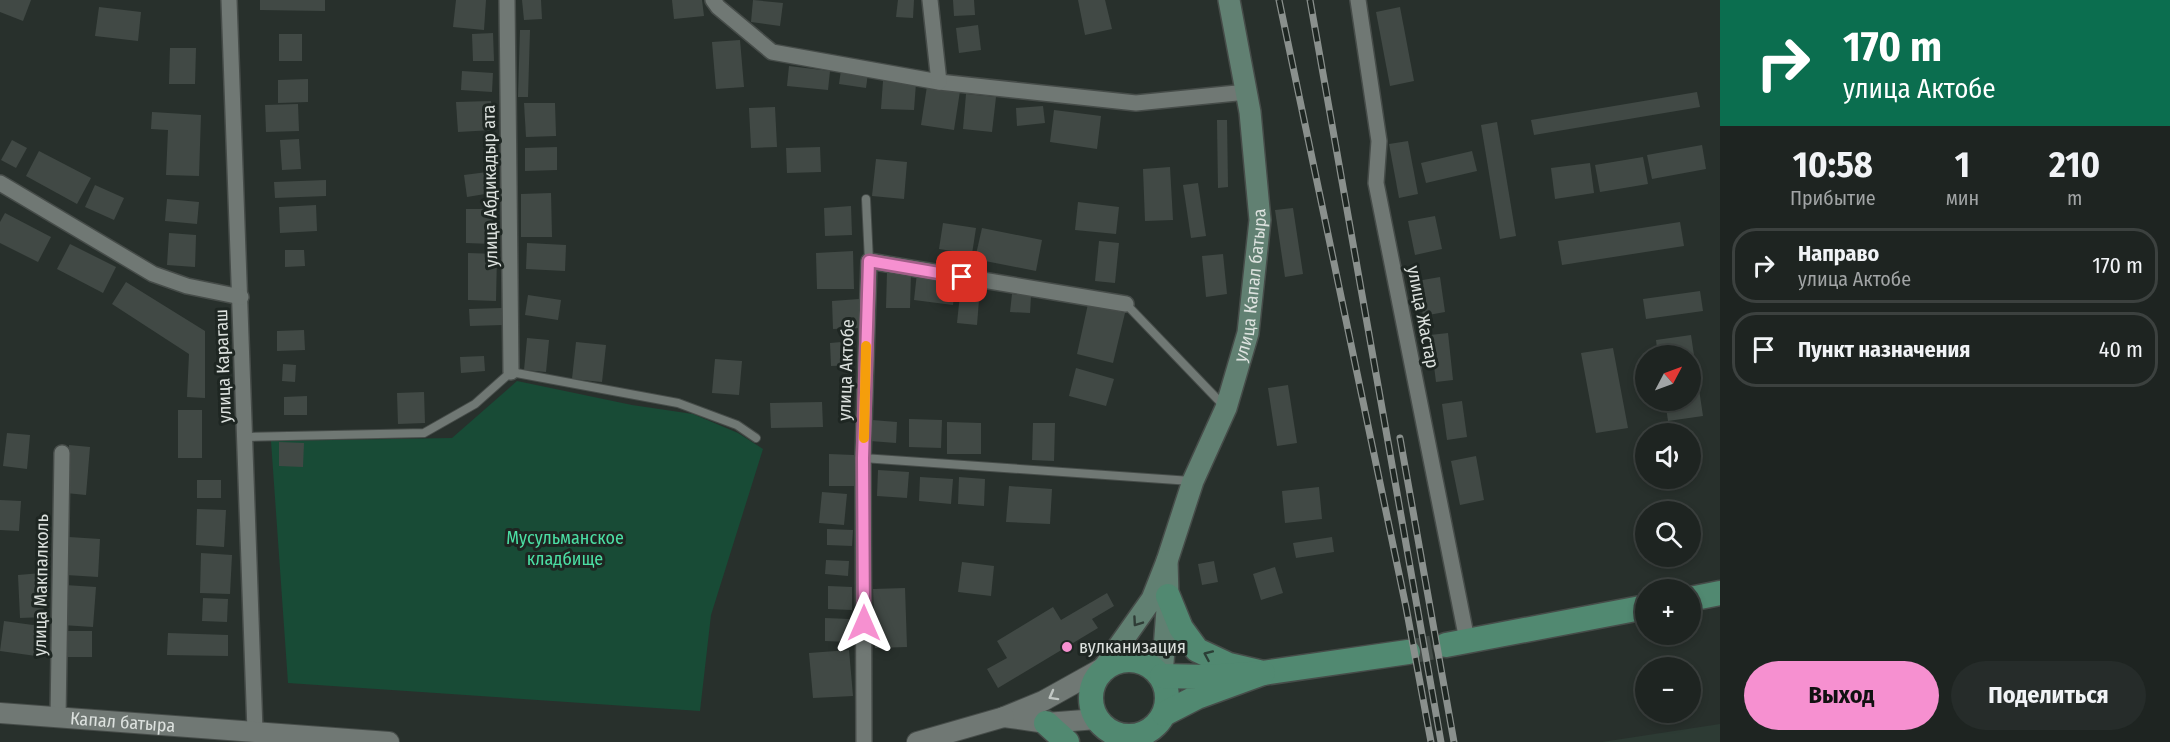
<!DOCTYPE html>
<html lang="ru">
<meta charset="utf-8">
<style>
:root{--surface:#1e2421;--page:#262c2a;--text:#f1f3f6;--muted:#a1a4a5;--line:#3c413f;--accent:#f690d0}
body{margin:0;font-family:"Fira Sans Condensed",sans-serif;background:var(--page);color:var(--text);height:100vh;display:flex;flex-direction:column;font-size:22px;white-space:nowrap}
*{box-sizing:border-box;margin:0}
p{font-size:20px;color:var(--muted)}
.icon{flex:none;width:33px;height:33px;fill:none;stroke:currentColor;stroke-width:2;stroke-linecap:round;stroke-linejoin:round}
.map{position:relative;flex:1;overflow:hidden}
.details{display:flex;flex-direction:column;background:var(--surface);width:450px}
.details>*{flex:none}
.top-card{background:#0b6e4f;color:#fff;overflow:hidden}
.needle{width:39px;rotate:49deg}
.fabs{position:absolute;left:1635px;top:345px;display:grid;gap:12px}
.fabs a{display:grid;place-items:center;width:66px;height:66px;border-radius:50%;background:var(--surface);box-shadow:0 3px 9px #0003,0 0 0 2px var(--line);font-size:30px}
.pin{position:absolute;display:grid;place-items:center;width:51px;height:51px;color:#fff;margin:-26px;border-radius:12px;box-shadow:0 3px 9px #0006}
.me{position:absolute;width:66px;margin:-33px;rotate:0deg;stroke-linejoin:round;filter:drop-shadow(0 0 4px #0008)}
.turn{display:flex;align-items:center;gap:21px;height:126px;padding:0 24px;font-size:27px}
.turn .icon{width:78px;height:78px;stroke-width:2.5}
.turn b{display:block;font-size:42px;line-height:51px}
.eta{display:flex;justify-content:space-evenly;align-items:center;height:102px;text-align:center}
.eta b{font-size:36px;font-weight:700;line-height:42px}
.action{display:flex;gap:12px;margin-top:auto;padding:12px 24px}
.action a{flex:1;height:69px;border-radius:36px;background:var(--accent);color:#111;font-size:24px;font-weight:700;line-height:69px;text-align:center}
.action a+a{background:var(--page);color:var(--text)}
ul{padding:0;list-style:none}
li{display:flex;align-items:center;gap:18px;height:75px;margin:0 12px 9px;padding:0 12px;border:3px solid var(--line);border-radius:24px}
li div{flex:1}
li b{display:block;font-size:22px}
li em{font-style:normal}
main{display:flex;flex:1;min-height:0}
.map>svg:first-child{display:block}
.built{fill:#2d3b34}
.green{fill:#184b36}
.building{fill:#414945}
.lines{fill:none;stroke-linecap:round;stroke-linejoin:round}
.primary-tunnel{stroke:#434b47;stroke-width:24;stroke-dasharray:24 12;stroke-linecap:butt}
.service-casing{stroke:#464c49;stroke-width:10}
.minor-casing{stroke:#464c49;stroke-width:18}
.tertiary-casing{stroke:#464c49;stroke-width:22}
.secondary-casing{stroke:#464c49;stroke-width:24}
.primary-casing{stroke:#464c49;stroke-width:27}
.service{stroke:#707874;stroke-width:8}
.minor{stroke:#707874;stroke-width:15}
.tertiary{stroke:#707874;stroke-width:20}
.secondary{stroke:#618072;stroke-width:21}
.primary{stroke:#518971;stroke-width:24}
.rail-casing{stroke:#8a908d;stroke-width:7}
.rail{stroke:#1e2622;stroke-width:4.5;stroke-dasharray:14;stroke-linecap:butt}
.oneway{stroke:#2f3c36}
.oneway2{stroke:#2b3f36}
.oneway3{stroke:#c1c7c4}
.route-casing{stroke:#a05e87;stroke-width:15}
.route{stroke:#f690d0;stroke-width:10}
.slow{stroke:#f59e0b;stroke-width:10}
.poi-dot{fill:#f690d0;stroke:#1e2622;stroke-width:2}
.labels{text-anchor:middle;stroke-width:6;stroke-linejoin:round;paint-order:stroke}
.street-label{font-size:18px;fill:#dce1de;stroke:#1e2622}
.park-label{font-size:18px;fill:#4bdfa4;stroke:#1e2622}
.poi-label{font-size:18px;fill:#dce1de;stroke:#1e2622;text-anchor:start}
</style>
<main>
<div class="map">
<svg width="1720" height="742" viewBox="0 0 1720 742">
<rect width="100%" height="100%" fill="#28302c"/>
<polygon class="built" points="1720,724 1720,742 1602,742"/>
<polygon class="green" points="517,381 632,405 693,414 738,433 763,449 711,615 700,711 288,683 271,441 452,438"/>
<g class="building">
<polygon points="0,0 31,0 23,21 0,12"/>
<polygon points="260,0 325,0 325,11 260,10"/>
<polygon points="456,0 486,0 484,30 453,27"/>
<polygon points="522,0 541,0 542,19 524,20"/>
<polygon points="672,0 702,0 704,16 674,19"/>
<polygon points="753,0 783,3 780,26 751,22"/>
<polygon points="898,0 914,0 913,18 896,17"/>
<polygon points="953,0 974,0 975,15 954,16"/>
<polygon points="1078,0 1105,0 1112,29 1085,35"/>
<polygon points="99,7 141,12 138,41 95,36"/>
<polygon points="1400,7 1414,81 1390,86 1376,12"/>
<polygon points="978,25 981,50 959,53 956,28"/>
<polygon points="520,30 530,30 528,97 518,97"/>
<polygon points="493,33 494,61 473,61 472,34"/>
<rect x="279" y="34" width="23" height="27"/>
<polygon points="740,40 744,87 716,89 712,42"/>
<polygon points="170,48 196,48 195,84 169,84"/>
<polygon points="789,66 830,71 828,90 787,86"/>
<polygon points="841,70 868,73 866,88 839,84"/>
<polygon points="462,71 493,73 492,92 461,90"/>
<polygon points="308,79 308,102 278,103 278,80"/>
<polygon points="883,81 916,83 914,110 881,109"/>
<polygon points="927,86 960,91 954,130 921,125"/>
<polygon points="1697,92 1700,107 1534,135 1531,120"/>
<polygon points="966,94 996,97 992,132 963,129"/>
<polygon points="491,101 493,130 458,132 456,102"/>
<polygon points="524,103 555,103 556,136 526,137"/>
<polygon points="298,104 299,131 266,132 265,105"/>
<polygon points="1043,106 1045,123 1017,126 1016,108"/>
<polygon points="775,107 777,147 751,148 749,108"/>
<polygon points="1054,110 1101,116 1097,149 1050,142"/>
<polygon points="152,112 201,115 199,176 166,175 168,130 151,129"/>
<polygon points="1217,120 1227,120 1228,187 1218,188"/>
<polygon points="1497,122 1516,236 1500,239 1481,125"/>
<polygon points="299,139 301,169 282,170 280,140"/>
<polygon points="12,140 27,148 16,168 1,160"/>
<polygon points="1408,141 1418,194 1399,198 1389,144"/>
<polygon points="1702,145 1706,169 1652,179 1647,155"/>
<polygon points="557,147 557,170 525,171 525,148"/>
<polygon points="820,147 821,172 787,173 786,148"/>
<polygon points="39,151 91,178 77,204 26,176"/>
<polygon points="1472,151 1477,171 1426,183 1421,163"/>
<polygon points="1643,157 1648,184 1600,192 1595,165"/>
<polygon points="876,159 907,162 904,199 872,196"/>
<polygon points="1590,163 1594,193 1555,199 1551,168"/>
<polygon points="1170,167 1173,220 1145,221 1143,169"/>
<polygon points="495,171 497,192 467,197 464,175"/>
<polygon points="326,180 326,196 275,198 274,182"/>
<polygon points="1198,183 1206,236 1191,238 1183,185"/>
<polygon points="95,185 124,198 114,220 85,207"/>
<polygon points="551,193 552,237 521,237 521,194"/>
<polygon points="167,199 199,202 197,224 165,221"/>
<polygon points="1078,202 1119,207 1116,234 1075,230"/>
<polygon points="316,205 317,231 280,233 279,207"/>
<polygon points="851,206 852,235 825,236 824,208"/>
<polygon points="1293,208 1303,274 1285,277 1275,210"/>
<polygon points="466,209 493,209 492,244 466,243"/>
<polygon points="5,213 51,237 38,262 0,243 0,222"/>
<polygon points="1435,216 1442,249 1415,255 1408,221"/>
<polygon points="1680,222 1684,246 1562,265 1558,241"/>
<polygon points="943,223 976,228 972,254 939,249"/>
<polygon points="982,228 1042,240 1036,271 975,259"/>
<polygon points="169,233 196,235 195,267 167,265"/>
<polygon points="1099,241 1119,243 1115,283 1095,281"/>
<polygon points="527,243 566,245 565,271 526,269"/>
<polygon points="70,244 116,267 103,293 57,269"/>
<polygon points="285,250 304,250 305,266 285,267"/>
<polygon points="853,251 854,289 817,289 816,253"/>
<polygon points="468,253 497,254 496,301 468,300"/>
<polygon points="1223,254 1227,294 1206,297 1202,256"/>
<polygon points="887,272 911,273 910,308 886,308"/>
<polygon points="917,273 956,278 953,305 914,300"/>
<polygon points="1440,277 1445,312 1423,316 1417,281"/>
<polygon points="126,282 205,331 205,398 187,397 189,354 112,304"/>
<polygon points="961,285 980,287 977,325 957,323"/>
<polygon points="1700,291 1703,311 1646,319 1643,299"/>
<polygon points="1012,294 1031,296 1030,313 1010,312"/>
<polygon points="528,295 561,300 558,320 525,315"/>
<polygon points="859,299 860,328 833,329 832,301"/>
<polygon points="1088,304 1125,313 1113,363 1077,354"/>
<polygon points="502,308 503,325 470,326 469,309"/>
<polygon points="304,330 305,350 277,351 277,331"/>
<polygon points="1448,333 1453,380 1436,382 1430,335"/>
<polygon points="1691,335 1703,416 1668,421 1665,400 1690,400 1690,356 1658,356 1656,340"/>
<polygon points="527,338 549,340 546,372 524,370"/>
<polygon points="853,341 855,365 831,366 830,343"/>
<polygon points="576,342 606,345 602,382 572,379"/>
<polygon points="1613,348 1628,428 1596,433 1581,353"/>
<polygon points="484,356 485,371 461,373 460,357"/>
<polygon points="715,359 742,361 739,395 712,393"/>
<polygon points="283,364 296,365 295,382 282,381"/>
<polygon points="1076,368 1114,379 1106,406 1069,396"/>
<polygon points="1288,385 1297,443 1277,446 1268,388"/>
<polygon points="424,392 425,423 398,424 397,393"/>
<polygon points="307,396 307,415 284,415 284,397"/>
<polygon points="1462,401 1467,437 1447,440 1442,404"/>
<polygon points="822,402 823,427 771,428 770,403"/>
<rect x="178" y="410" width="24" height="48"/>
<polygon points="909,419 942,420 941,448 909,447"/>
<polygon points="872,420 897,422 896,443 870,441"/>
<polygon points="947,422 981,423 981,454 947,454"/>
<polygon points="1033,423 1055,423 1054,461 1032,460"/>
<polygon points="7,433 30,435 27,469 3,466"/>
<polygon points="279,442 304,443 303,467 279,466"/>
<polygon points="69,445 90,447 86,495 66,493"/>
<polygon points="829,454 854,455 854,486 829,486"/>
<polygon points="1476,456 1484,500 1460,505 1451,461"/>
<polygon points="878,470 909,472 907,498 877,496"/>
<polygon points="920,477 953,479 951,504 919,501"/>
<polygon points="959,477 985,479 984,506 958,504"/>
<rect x="197" y="480" width="24" height="18"/>
<polygon points="1009,486 1052,489 1050,524 1006,522"/>
<polygon points="1319,487 1322,519 1285,523 1282,491"/>
<polygon points="822,492 847,494 844,525 819,523"/>
<polygon points="0,500 21,501 19,531 0,530"/>
<polygon points="197,509 226,510 224,547 196,545"/>
<polygon points="827,529 853,530 852,546 827,545"/>
<polygon points="69,537 100,539 98,577 66,575"/>
<polygon points="1332,537 1334,552 1296,558 1293,543"/>
<polygon points="201,553 232,555 230,594 200,593"/>
<polygon points="826,560 849,561 848,576 825,574"/>
<polygon points="1214,561 1218,582 1202,585 1198,564"/>
<polygon points="962,562 994,566 991,596 958,592"/>
<polygon points="1275,567 1283,593 1261,600 1253,574"/>
<polygon points="42,573 44,617 20,618 18,575"/>
<polygon points="65,585 96,587 93,627 62,625"/>
<polygon points="828,586 852,587 852,610 828,609"/>
<polygon points="905,588 907,647 875,648 873,589"/>
<polygon points="1107,593 1114,606 1092,619 1098,628 998,688 987,669 1007,658 997,641 1053,607 1061,620"/>
<polygon points="203,598 228,599 227,622 202,621"/>
<polygon points="825,618 849,619 848,642 825,641"/>
<polygon points="4,621 40,626 36,656 0,651"/>
<rect x="62" y="631" width="30" height="26"/>
<polygon points="168,633 228,635 228,656 167,655"/>
<polygon points="849,650 853,696 813,698 809,653"/>
</g>
<g class="lines">
<polyline class="primary-tunnel" points="1408,652 1446,645"/>
<g class="service-casing">
<g id="service">
<polyline points="866,199 869,261"/>
<polyline points="1126,304 1223,405"/>
<polyline points="245,437 424,433 475,404 511,372 678,403 737,425 756,438"/>
<polyline points="863,458 1191,481"/>
</g>
</g>
<g class="minor-casing">
<g id="minor">
<polyline points="229,0 255,731"/>
<polyline points="507,0 511,372"/>
<polyline points="713,0 718,7 772,52 939,82 1136,103 1247,92"/>
<polyline points="930,0 939,82"/>
<polyline points="1358,0 1379,141 1376,183 1467,640"/>
<polyline points="0,183 153,274 187,286 241,297"/>
<polyline points="58,718 62,453"/>
<polyline points="864,742 863,458 869,261 1126,304"/>
</g>
</g>
<g class="tertiary-casing">
<g id="tertiary">
<path id="s1" d="M0 713 389 742"/>
<polyline points="1097,719 1046,723 1004,717 1043,701 1104,667"/>
<polyline points="917,742 1004,717"/>
</g>
</g>
<g class="secondary-casing">
<g id="secondary">
<path id="s2" d="M1167 561 1193 481 1226 408 1248 333 1260 220 1250 112 1229 0"/>
<polyline points="1104,667 1152,599 1167,561 1168,596 1162,676"/>
</g>
</g>
<g class="primary-casing">
<g id="primary">
<polyline points="1168,596 1181,628 1197,650 1229,665 1263,673 1408,652"/>
<polyline points="1690,599 1720,593"/>
<polyline points="1446,645 1646,607"/>
<circle cx="1129" cy="698" r="38"/>
<polyline points="1162,676 1209,677 1263,673 1197,697 1164,714"/>
<polyline points="1046,723 1067,742"/>
</g>
</g>
<use href="#service" class="service"/>
<use href="#minor" class="minor"/>
<use href="#tertiary" class="tertiary"/>
<use href="#secondary" class="secondary"/>
<use href="#primary" class="primary"/>
<g class="rail-casing">
<g id="rail">
<polyline points="1279,0 1406,607 1431,742"/>
<polyline points="1310,0 1441,742"/>
<polyline points="1400,438 1454,742"/>
</g>
</g>
<use href="#rail" class="rail"/>
</g>
<defs><path id="oneway-chevron" d="M-2-3.5L2.5 0L-2 3.5" fill="none" stroke-width="1.6" stroke-linecap="round" stroke-linejoin="round" transform="scale(1.5)"/></defs>
<use class="oneway" href="#oneway-chevron" transform="translate(1137 622) rotate(125)"/>
<use class="oneway2" href="#oneway-chevron" transform="translate(1208 655) rotate(-156)"/>
<use class="oneway3" href="#oneway-chevron" transform="translate(1053 696) rotate(151)"/>
<g class="lines">
<g class="route-casing">
<polyline id="route" points="864,623 863,458 869,261 962,277"/>
</g>
<use href="#route" class="route"/>
<polyline class="slow" points="864,438 866,346"/>
</g>
<circle class="poi-dot" cx="1067" cy="647" r="6"/>
<g class="labels">
<g class="street-label">
<text transform="translate(490 186) rotate(-91)" y="6">улица Абдикадыр ата</text>
<text dy="6" stroke="none"><textPath href="#s2" startOffset="290">улица Капал батыра</textPath></text>
<text transform="translate(1423 317) rotate(79)" y="6">улица Жастар</text>
<text transform="translate(223 366) rotate(-92)" y="6">улица Карагаш</text>
<text transform="translate(846 370) rotate(-88)" y="6">улица Актобе</text>
<text transform="translate(41 585) rotate(-89)" y="6">улица Макпалколь</text>
<text dy="6" stroke="none"><textPath href="#s1" startOffset="123">Капал батыра</textPath></text>
</g>
<g class="park-label">
<text x="565" y="544">Мусульманское<tspan x="565" dy="21">кладбище</tspan></text>
</g>
<g class="poi-label">
<text x="1079" y="653">вулканизация</text>
</g>
</g>
</svg>
<div class="fabs">
<a><svg class="needle" viewBox="-14 -14 28 28"><path d="M0-13l5 13h-10z" fill="#e53935"/><path d="M0 13l5-13h-10z" fill="#a1a4a5"/></svg></a>
<a><svg class="icon" aria-label="sound" viewBox="0 0 24 24"><path d="M4 9h4l5-4v14l-5-4H4zM17 9q2 3 0 6"/></svg></a>
<a><svg class="icon" aria-label="search" viewBox="0 0 24 24"><circle cx="10" cy="10" r="6"/><path d="M15 15l6 6"/></svg></a>
<a>+</a>
<a>−</a>
</div>
<div class="pin" style="left:962px;top:277px;background:#d93025"><svg class="icon" aria-label="arrive" viewBox="0 0 24 24"><path d="M6 21V4h12l-3 4 3 4H6"/></svg></div>
<svg class="me" style="left:864px;top:623px" viewBox="-20 -20 40 40"><path d="M0-17L14 15 0 8-14 15z" fill="#f690d0" stroke="#fff" stroke-width="4"/></svg>
</div>
<section class="details">
<div class="top-card">
<div class="turn"><svg class="icon" aria-label="right" viewBox="0 0 24 24"><path d="M7 20v-9h11M14 6l5 5-5 5"/></svg><div><b>170 m</b>улица Актобе</div></div>
</div>
<div class="eta">
<div><b>10:58</b><p>Прибытие</p></div>
<div><b>1</b><p>мин</p></div>
<div><b>210</b><p>m</p></div>
</div>
<ul>
<li><svg class="icon" aria-label="right" viewBox="0 0 24 24"><path d="M7 20v-9h11M14 6l5 5-5 5"/></svg><div><b>Направо</b><p>улица Актобе</p></div><em>170 m</em></li>
<li><svg class="icon" aria-label="arrive" viewBox="0 0 24 24"><path d="M6 21V4h12l-3 4 3 4H6"/></svg><div><b>Пункт назначения</b></div><em>40 m</em></li>
</ul>
<div class="action"><a>Выход</a><a>Поделиться</a></div>
</section>
</main>
